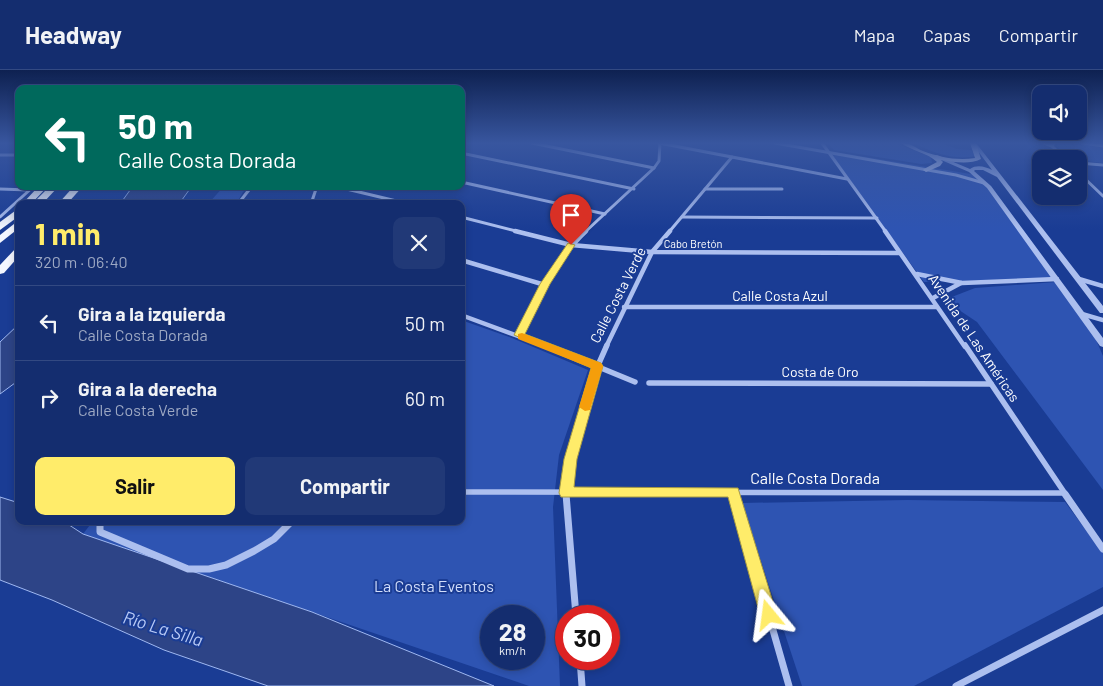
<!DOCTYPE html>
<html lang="es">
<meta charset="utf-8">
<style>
:root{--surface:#142d6f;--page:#213977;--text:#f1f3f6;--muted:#9da8c3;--line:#334982;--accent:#ffec6a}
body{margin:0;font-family:Barlow,sans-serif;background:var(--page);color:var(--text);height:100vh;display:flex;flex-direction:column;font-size:19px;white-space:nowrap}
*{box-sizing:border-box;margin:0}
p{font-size:16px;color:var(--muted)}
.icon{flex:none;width:28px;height:28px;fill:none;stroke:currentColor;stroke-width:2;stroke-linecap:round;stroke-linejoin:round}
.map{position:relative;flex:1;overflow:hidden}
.panel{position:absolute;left:15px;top:130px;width:450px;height:325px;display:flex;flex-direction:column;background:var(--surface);border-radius:10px;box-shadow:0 2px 8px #0003,0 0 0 1px var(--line)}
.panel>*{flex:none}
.banner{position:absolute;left:15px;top:15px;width:450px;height:105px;border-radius:10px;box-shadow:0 2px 8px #0003,0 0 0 1px var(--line);background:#00695c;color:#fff;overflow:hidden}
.controls{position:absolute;left:1032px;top:15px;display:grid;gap:10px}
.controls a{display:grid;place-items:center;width:55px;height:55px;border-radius:10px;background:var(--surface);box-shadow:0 2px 8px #0003,0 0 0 1px var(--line);font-size:25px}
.speed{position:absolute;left:480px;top:535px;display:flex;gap:10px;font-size:25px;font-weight:700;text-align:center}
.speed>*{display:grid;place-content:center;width:65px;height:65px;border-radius:50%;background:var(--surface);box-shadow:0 2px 8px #0003,0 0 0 1px var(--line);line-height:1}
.speed small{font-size:12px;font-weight:400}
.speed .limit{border:8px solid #d22;background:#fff;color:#111}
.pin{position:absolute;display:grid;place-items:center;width:42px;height:42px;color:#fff;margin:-51px -21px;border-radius:50% 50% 50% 0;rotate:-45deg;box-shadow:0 0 5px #0007}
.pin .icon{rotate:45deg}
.me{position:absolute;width:55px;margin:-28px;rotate:344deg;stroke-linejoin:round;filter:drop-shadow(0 0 4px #0008)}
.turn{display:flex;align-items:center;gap:18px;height:105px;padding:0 20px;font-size:22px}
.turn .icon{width:65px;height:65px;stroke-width:2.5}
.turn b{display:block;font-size:35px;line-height:42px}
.round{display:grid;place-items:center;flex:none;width:52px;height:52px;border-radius:10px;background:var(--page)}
.overview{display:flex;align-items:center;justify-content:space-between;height:85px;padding:0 20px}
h1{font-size:30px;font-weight:700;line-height:38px;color:var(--accent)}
.action{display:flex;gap:10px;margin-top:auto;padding:10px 20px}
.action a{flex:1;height:58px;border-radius:10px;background:var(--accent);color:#111;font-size:20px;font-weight:700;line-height:58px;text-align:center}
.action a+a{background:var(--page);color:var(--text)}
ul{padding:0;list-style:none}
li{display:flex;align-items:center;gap:15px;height:75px;padding:0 20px;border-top:1px solid var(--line)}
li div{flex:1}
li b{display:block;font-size:19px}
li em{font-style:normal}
header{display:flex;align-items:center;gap:30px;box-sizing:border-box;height:70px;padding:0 25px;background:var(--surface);border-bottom:1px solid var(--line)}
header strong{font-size:24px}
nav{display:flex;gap:28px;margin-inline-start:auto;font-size:18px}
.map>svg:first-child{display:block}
.green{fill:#2e54b2;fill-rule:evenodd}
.water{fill:#2d4487;stroke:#9fb8f1}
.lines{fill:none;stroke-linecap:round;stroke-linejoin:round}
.minor-far3{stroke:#acbfef;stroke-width:3}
.minor-far2{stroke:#acbfef;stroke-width:4.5}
.minor-far1{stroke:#acbfef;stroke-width:5.5}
.minor{stroke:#acbfef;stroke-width:7}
.tertiary{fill:#acbfef;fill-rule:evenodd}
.secondary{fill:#d9e2fb;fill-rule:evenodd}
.primary{fill:#f4f7ff;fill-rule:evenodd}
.route{fill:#ffec6a;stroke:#a69945}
.slow{fill:#f59e0b}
.labels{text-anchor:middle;stroke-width:4;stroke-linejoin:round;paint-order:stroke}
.far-street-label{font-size:11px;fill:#fff;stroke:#1a3c94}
.street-label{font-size:14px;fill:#fff;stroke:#1a3c94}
.near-street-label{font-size:16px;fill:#fff;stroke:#1a3c94}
.near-park-label{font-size:16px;fill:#d2defb;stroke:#1a3c94}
.near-water-label{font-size:18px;font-style:italic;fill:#b8caf6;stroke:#1a3c94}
</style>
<header>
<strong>Headway</strong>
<nav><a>Mapa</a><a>Capas</a><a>Compartir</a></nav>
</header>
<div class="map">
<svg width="1103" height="616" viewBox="0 0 1103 616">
<rect width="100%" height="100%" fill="#1a3c94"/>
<g class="green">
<polygon points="828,73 895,73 931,87 932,93 921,94 834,80"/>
<path d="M914 73H941L957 79 971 80 975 86C955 91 931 82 914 73Z"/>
<path d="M1056 73H1075L1103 78V93C1087 91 1062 91 1056 73Z"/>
<polygon points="829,81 977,105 991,116 1058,208 924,212"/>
<polygon points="224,116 249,116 243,122 236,134 208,134"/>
<polygon points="1056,212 1091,258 1103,286 1103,420 977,252 944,230 975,218"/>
<path d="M461 250 512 268 588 300 559 385 553 437 560 616H529L83 464 93 451H461ZM491 546H534V589H491Z"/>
<polygon points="907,430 1065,432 1103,483 1103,517 914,616 802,616 742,433"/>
</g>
<g class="water">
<polygon points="133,116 192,116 179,134 120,134"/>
<polygon points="19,254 19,310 0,324 0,272"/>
<polygon points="0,427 19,433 19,451 63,451 83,464 312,542 494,616 268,616 164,580 52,530 0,510"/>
</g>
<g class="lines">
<g class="minor-far3">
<polyline points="532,73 654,98"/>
<polyline points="659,73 847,109"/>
<polyline points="775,73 956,105 984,113"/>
<polyline points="822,73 886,162"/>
<polyline points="1044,73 1052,76"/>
<polyline points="1054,73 1052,76 1065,89"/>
<polyline points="1083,73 1103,76"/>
<polyline points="461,83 634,119"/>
<polyline points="0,85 19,85"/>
<polyline points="1079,93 1103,95"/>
<polyline points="1079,103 1103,126"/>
<polyline points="461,112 605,144"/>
<polyline points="334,116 409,134"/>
<polyline points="0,119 29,120"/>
<polyline points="705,119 782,119"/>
<polyline points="238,134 252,116"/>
<polyline points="311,134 317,116"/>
<polyline points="0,147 34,116"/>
<polyline points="461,147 520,162"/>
<polyline points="682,147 877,148"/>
<polyline points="585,162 654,98 659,91 660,73"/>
<polyline points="669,162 732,87"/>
</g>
<g class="minor-far2">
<polyline points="515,161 571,175 652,182 899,183"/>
<polyline points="885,161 965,277"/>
<polyline points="461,190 545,215"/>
<polyline points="917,204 962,213 1057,209"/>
<polyline points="1079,209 1103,216"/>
<polyline points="933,228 961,213"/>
<polyline points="624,237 936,237"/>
<polyline points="1082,244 1103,250"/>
<polyline points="461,245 548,277"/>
<path d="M519 265C538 228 556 189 586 161"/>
<polyline points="606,277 652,182 670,161"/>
</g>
<g class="minor-far1">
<polyline points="545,275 635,312"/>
<polyline points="965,275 1066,425"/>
<polyline points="649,313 991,314"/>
<polyline points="461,422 1063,423"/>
<polyline points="734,422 735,425"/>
<path d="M566 425C567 384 589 313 607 275"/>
</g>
<g class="minor">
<polyline points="566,424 576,546"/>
<polyline points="734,424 789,616"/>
<polyline points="1065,424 1103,479"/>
<polyline points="100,451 100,462 188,499 209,499 226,495 254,481 274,469 292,451"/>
<polyline points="580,589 582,616"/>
<polyline points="956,616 1103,540"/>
</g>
<path class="tertiary" d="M972 73H976L1103 236V243H1100L997 107 983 100H975L974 101 991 116 1103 268V277L1100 276 987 118 969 102 932 86 937 85 970 99C977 94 986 97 992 100Z"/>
<path class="secondary" d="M901 73C909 72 916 78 923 81 939 87 957 91 975 88L970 73H976L981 89C969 95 954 92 941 90L943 92 940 96 926 102 923 100 924 99 937 92C928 83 912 81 901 73Z"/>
<g class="primary">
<polygon points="39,116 48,116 31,134 22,134"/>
<polygon points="50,116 59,116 42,134 36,134 36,130"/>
<polygon points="74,116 83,116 67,134 58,134"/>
<polygon points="19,138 19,146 0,160 0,152"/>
<polygon points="19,150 19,158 0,173 0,165"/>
<polygon points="19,177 19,186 4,203 0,204 0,195 16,178"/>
</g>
</g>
<linearGradient id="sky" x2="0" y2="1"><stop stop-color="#0e2151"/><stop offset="0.46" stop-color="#38569f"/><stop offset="1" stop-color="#38569f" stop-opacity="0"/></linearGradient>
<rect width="1103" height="159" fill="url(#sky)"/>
<polygon class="route" points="568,173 575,175 550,214 525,264 601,293 603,296 577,389 574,417 738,418 777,545 774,551 769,553 763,551 760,545 728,427 561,427 559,423 564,389 591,298 514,265 540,214"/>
<polygon class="slow" points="522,263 601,293 603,296 590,340 585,341 579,337 591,298 518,269 518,264"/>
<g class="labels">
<g class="far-street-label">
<text x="693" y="178">Cabo Bretón</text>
</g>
<g class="street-label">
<text transform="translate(618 225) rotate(-63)" y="5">Calle Costa Verde</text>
<text x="780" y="231">Calle Costa Azul</text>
<text transform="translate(974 268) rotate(56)" y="5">Avenida de Las Américas</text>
<text x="820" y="307">Costa de Oro</text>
</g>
<g class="near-street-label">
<text x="815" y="414">Calle Costa Dorada</text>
</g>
<g class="near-park-label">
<text x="434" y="522">La Costa Eventos</text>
</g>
<g class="near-water-label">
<text transform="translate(163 559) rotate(17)" y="6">Río La Silla</text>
</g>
</g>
</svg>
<div class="controls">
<a><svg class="icon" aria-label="sound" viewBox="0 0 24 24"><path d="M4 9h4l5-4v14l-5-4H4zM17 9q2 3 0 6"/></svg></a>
<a><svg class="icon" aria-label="layers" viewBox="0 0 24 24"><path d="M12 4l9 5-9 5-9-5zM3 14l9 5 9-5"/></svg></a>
</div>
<div class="speed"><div>28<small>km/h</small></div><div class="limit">30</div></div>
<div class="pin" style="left:571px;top:175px;background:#d93025"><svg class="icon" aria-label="arrive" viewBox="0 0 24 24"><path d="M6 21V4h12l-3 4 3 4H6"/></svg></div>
<svg class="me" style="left:769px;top:545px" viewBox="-20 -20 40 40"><path d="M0-17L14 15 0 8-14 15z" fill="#ffec6a" stroke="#fff" stroke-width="4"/></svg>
<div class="banner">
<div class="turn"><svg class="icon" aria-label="left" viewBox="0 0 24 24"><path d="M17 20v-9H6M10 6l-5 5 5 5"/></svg><div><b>50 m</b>Calle Costa Dorada</div></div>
</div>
<section class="panel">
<div class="overview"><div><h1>1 min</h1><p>320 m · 06:40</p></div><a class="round"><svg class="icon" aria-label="close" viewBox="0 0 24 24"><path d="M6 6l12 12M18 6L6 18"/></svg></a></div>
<ul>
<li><svg class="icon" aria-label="left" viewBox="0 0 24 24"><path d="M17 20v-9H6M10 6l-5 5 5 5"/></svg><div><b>Gira a la izquierda</b><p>Calle Costa Dorada</p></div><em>50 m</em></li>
<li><svg class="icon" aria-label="right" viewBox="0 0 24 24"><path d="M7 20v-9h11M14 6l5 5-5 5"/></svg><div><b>Gira a la derecha</b><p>Calle Costa Verde</p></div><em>60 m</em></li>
</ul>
<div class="action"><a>Salir</a><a>Compartir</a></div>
</section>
</div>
